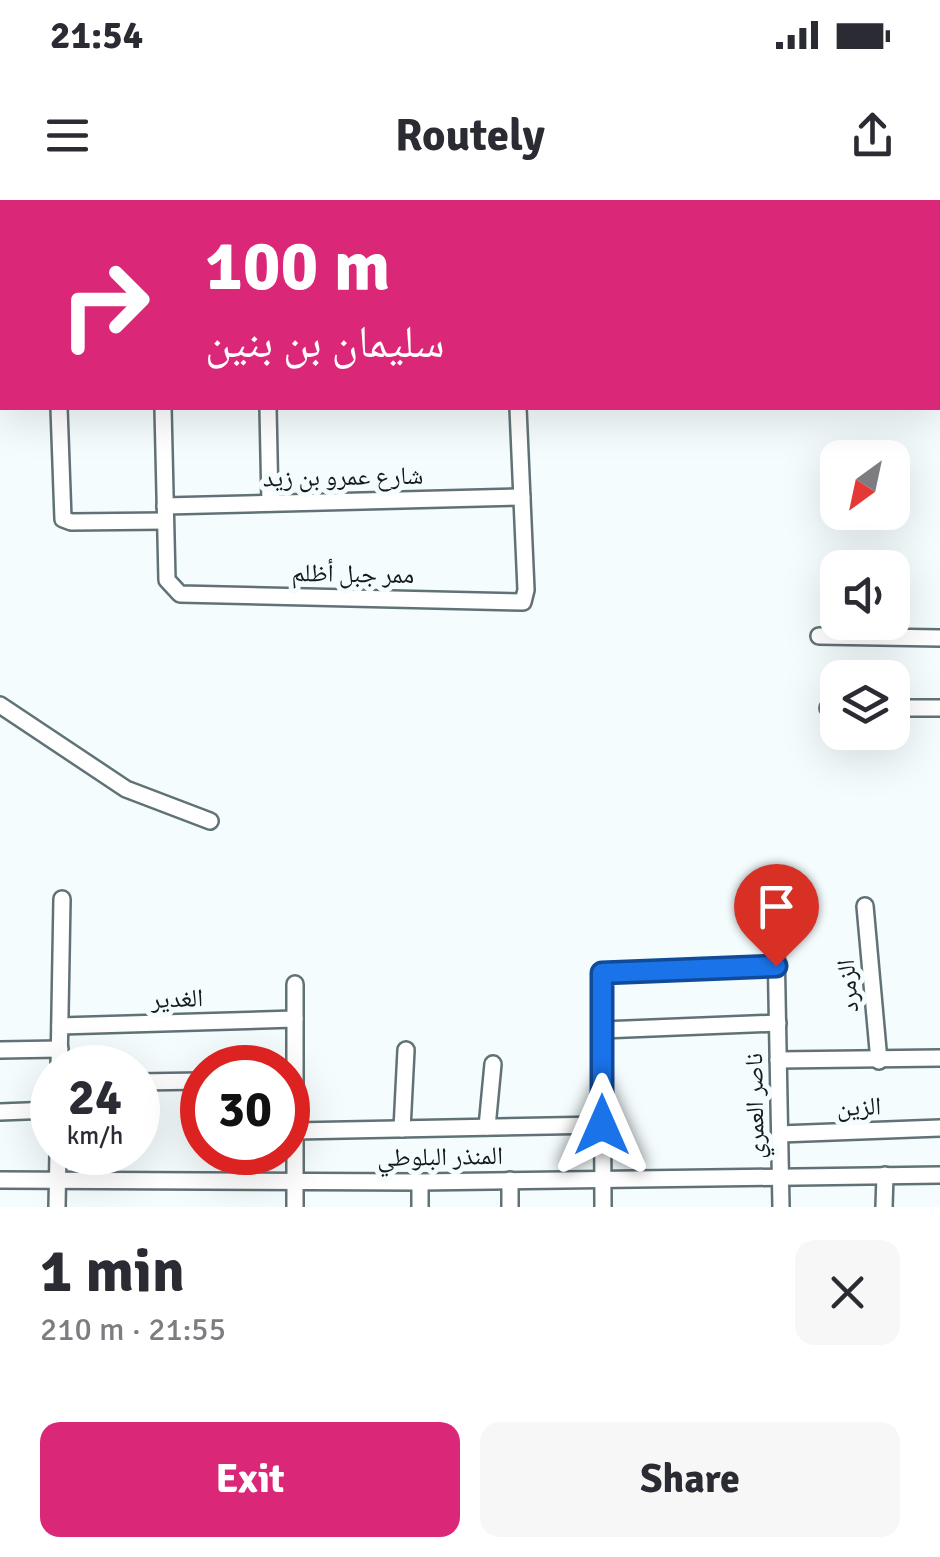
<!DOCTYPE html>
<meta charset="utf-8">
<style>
:root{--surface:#fff;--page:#f7f7f7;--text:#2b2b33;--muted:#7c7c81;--accent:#db2777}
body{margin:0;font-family:Signika,"Noto Naskh Arabic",sans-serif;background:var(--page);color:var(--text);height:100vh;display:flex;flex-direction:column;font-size:38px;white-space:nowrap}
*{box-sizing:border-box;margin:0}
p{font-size:32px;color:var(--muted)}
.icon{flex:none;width:55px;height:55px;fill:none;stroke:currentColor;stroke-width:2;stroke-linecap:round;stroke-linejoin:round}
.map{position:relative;height:1007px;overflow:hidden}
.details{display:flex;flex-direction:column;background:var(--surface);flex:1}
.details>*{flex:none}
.top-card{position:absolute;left:0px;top:0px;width:940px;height:210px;box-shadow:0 10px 40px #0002;background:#db2777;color:#fff;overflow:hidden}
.needle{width:65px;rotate:213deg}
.controls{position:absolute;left:820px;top:240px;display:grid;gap:20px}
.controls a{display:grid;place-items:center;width:90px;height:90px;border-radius:20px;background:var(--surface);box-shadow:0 10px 40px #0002;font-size:50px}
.speed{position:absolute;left:30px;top:845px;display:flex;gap:20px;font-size:50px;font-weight:700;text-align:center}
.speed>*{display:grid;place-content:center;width:130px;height:130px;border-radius:50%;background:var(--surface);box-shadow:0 10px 40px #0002;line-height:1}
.speed small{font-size:25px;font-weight:400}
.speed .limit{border:15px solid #d22;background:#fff;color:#111}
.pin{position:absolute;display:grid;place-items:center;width:85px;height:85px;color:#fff;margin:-102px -42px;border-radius:50% 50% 50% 0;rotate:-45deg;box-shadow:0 0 10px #0007}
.pin .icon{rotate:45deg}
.me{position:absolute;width:110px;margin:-55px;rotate:0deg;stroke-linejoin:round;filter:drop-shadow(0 0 8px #0008)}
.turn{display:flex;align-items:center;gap:35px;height:210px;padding:0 40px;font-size:45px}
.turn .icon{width:130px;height:130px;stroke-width:2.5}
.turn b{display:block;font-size:70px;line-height:85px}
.round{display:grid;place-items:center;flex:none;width:105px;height:105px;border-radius:20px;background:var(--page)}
.overview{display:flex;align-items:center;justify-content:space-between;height:170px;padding:0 40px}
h1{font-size:60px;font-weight:700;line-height:75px}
.action{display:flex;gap:20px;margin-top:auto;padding:20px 40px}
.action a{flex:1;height:115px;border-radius:20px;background:var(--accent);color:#fff;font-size:40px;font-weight:700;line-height:115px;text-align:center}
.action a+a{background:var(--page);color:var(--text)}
.status{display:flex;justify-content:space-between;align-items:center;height:70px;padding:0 50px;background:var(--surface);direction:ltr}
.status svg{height:28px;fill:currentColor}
header{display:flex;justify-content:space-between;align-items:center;height:130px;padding:0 40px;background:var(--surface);font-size:45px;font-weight:700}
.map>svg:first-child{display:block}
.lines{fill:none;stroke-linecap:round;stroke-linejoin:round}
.minor-casing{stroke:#617276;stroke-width:20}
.major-casing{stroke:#d5d6d6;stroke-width:25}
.minor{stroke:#fff;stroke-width:15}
.major{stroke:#76cddd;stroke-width:20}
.route-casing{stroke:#114b97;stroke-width:25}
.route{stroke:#1a73e8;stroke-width:18}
.labels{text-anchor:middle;stroke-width:10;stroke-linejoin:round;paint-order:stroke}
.street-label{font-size:25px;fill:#141b1d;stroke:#f4fcfe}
</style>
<div class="status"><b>21:54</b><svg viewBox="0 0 49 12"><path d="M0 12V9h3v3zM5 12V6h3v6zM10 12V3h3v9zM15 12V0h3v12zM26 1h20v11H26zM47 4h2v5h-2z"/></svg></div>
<header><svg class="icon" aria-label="menu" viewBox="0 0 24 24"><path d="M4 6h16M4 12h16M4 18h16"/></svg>Routely<svg class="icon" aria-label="share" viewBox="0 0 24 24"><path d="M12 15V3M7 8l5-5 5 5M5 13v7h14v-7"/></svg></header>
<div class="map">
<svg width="940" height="1007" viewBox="0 0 940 1007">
<rect width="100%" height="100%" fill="#f4fcfe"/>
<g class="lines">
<g class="minor-casing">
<g id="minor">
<polyline points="20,0 20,2"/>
<polyline points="514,0 514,2"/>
<polyline points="868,0 868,2"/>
<polyline points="265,2 265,0"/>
<polyline points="762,2 762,0"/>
<polyline points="938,47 940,47"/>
<polyline points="938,71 940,71"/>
<polyline points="0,102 2,102"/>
<polyline points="59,208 63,319 71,322 165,321"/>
<polyline points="163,208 167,380 180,394 523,402 526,390 518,208"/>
<polyline points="268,208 270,303"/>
<polyline points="165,306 522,297"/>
<polyline points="819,436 940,438"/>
<polyline points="0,505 126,589 210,621"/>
<polyline points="828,508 838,508"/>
<polyline points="892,508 940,508"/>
<polyline points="865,706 879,861"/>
<polyline points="776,744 781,1007"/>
<polyline points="295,784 295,1007"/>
<polyline points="60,826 295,819"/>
<polyline points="602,830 778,823"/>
<polyline points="0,850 60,849"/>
<polyline points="778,860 940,858"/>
<polyline points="59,868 62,699"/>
<polyline points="138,882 202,881"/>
<polyline points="0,912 52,910"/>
<polyline points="487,927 493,864"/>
<polyline points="402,929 406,850"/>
<polyline points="295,931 602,925"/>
<polyline points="780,934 940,928"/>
<polyline points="0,980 420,982 940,975"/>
<polyline points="510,980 510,1007"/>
<polyline points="420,982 420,1007"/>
<polyline points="57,1007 58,952"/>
<polyline points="603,1007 602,773 776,766"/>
<polyline points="884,1007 885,975"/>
</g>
</g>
<g class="major-casing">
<g id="major">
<polyline points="136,0 136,2"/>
<polyline points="160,0 160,2"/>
</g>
</g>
<use href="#minor" class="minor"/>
<use href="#major" class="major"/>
</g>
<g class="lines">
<g class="route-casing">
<polyline id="route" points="602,925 602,773 776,766"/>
</g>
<use href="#route" class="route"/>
</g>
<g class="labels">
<g class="street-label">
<text transform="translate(343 276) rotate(-1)" y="9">شارع عمرو بن زيد</text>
<text transform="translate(353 373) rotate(1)" y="9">ممر جبل أظلم</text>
<text transform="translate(847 786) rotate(-95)" y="9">الزمرد</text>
<text transform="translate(177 798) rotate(-2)" y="9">الغدير</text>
<text transform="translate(754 906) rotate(-91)" y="9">ناصر العمري</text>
<text transform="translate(859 906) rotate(-2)" y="9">الزين</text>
<text transform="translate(440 956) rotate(-1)" y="9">المنذر البلوطي</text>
</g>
</g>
</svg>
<div class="controls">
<a><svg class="needle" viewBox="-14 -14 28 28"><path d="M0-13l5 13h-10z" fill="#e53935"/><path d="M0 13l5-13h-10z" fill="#7c7c81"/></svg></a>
<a><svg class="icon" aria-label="sound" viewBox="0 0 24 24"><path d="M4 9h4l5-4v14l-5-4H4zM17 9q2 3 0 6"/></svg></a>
<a><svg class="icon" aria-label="layers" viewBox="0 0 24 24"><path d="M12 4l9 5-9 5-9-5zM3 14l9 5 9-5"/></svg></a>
</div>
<div class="speed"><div>24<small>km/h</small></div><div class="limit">30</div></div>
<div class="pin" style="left:776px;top:766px;background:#d93025"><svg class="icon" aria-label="arrive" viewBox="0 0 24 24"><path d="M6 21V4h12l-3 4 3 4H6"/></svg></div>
<svg class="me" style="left:602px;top:925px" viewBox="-20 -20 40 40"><path d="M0-17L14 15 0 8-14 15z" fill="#1a73e8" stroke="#fff" stroke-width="4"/></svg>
<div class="top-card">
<div class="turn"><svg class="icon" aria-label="right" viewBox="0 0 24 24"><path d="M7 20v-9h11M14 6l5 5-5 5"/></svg><div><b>100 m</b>سليمان بن بنين</div></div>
</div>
</div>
<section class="details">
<div class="overview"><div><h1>1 min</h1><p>210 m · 21:55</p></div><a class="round"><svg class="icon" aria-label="close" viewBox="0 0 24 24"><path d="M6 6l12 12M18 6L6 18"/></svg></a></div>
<div class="action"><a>Exit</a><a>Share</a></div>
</section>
